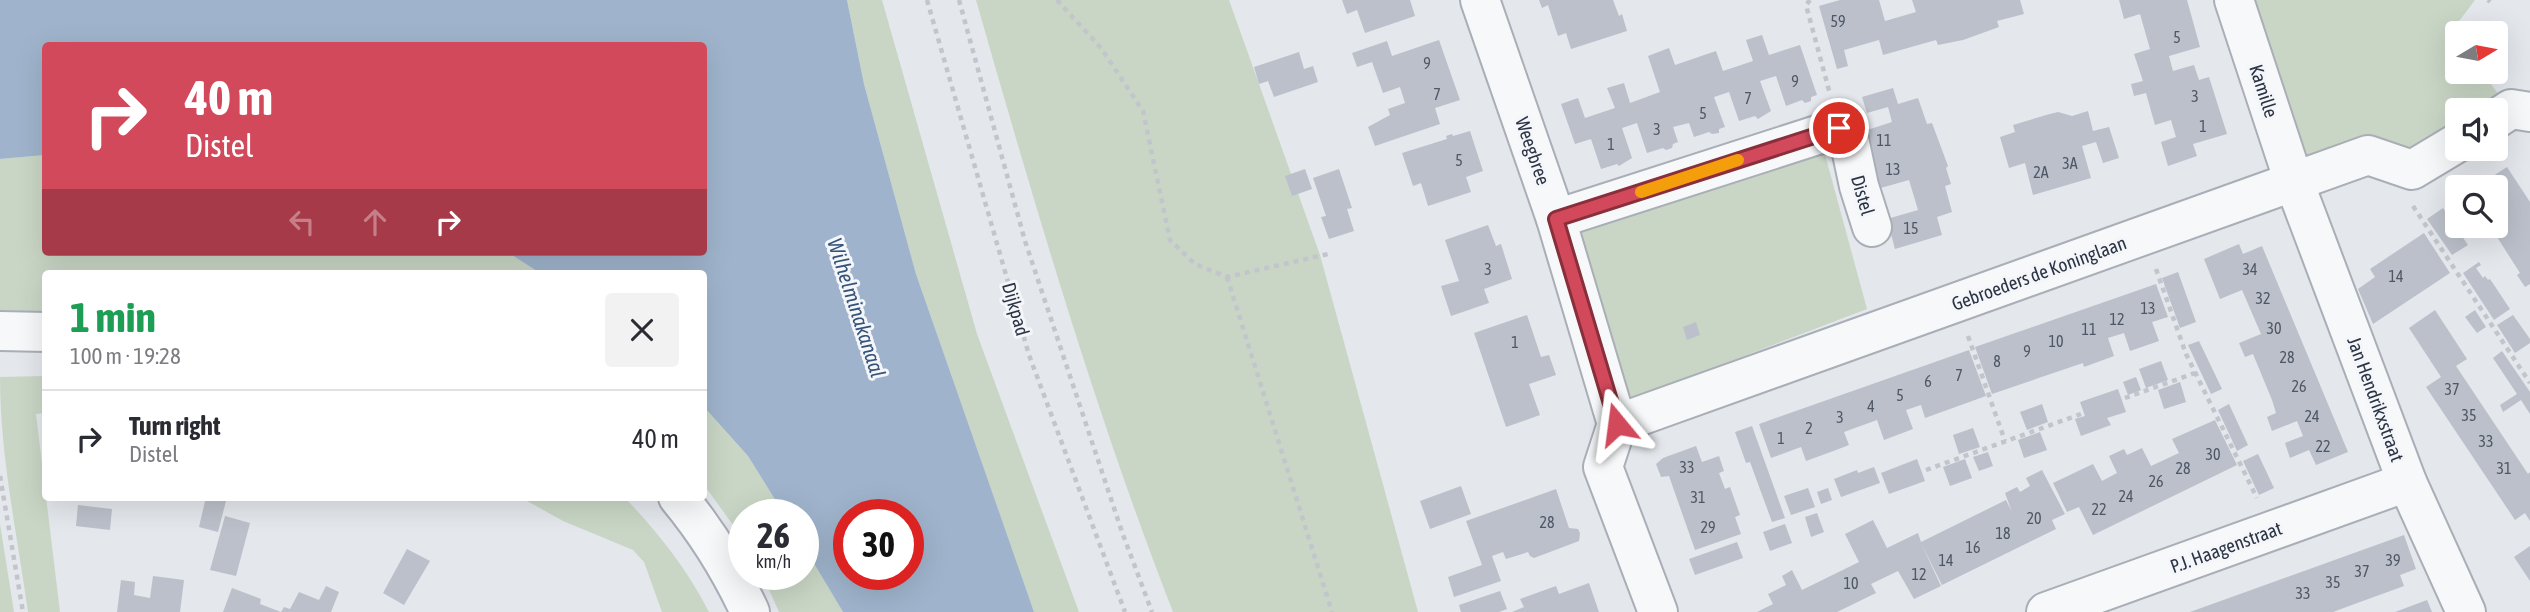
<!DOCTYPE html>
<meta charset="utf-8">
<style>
:root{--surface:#fff;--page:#f2f2f3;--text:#2b2b33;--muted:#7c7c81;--line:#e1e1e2}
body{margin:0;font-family:"Asap Condensed",sans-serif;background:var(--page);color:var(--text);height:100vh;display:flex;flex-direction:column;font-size:26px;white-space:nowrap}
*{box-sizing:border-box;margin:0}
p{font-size:23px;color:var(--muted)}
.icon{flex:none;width:38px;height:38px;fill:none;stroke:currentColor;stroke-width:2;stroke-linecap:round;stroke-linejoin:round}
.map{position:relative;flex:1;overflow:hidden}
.side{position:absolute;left:42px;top:270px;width:665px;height:231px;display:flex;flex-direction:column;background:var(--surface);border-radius:7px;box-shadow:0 7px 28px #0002}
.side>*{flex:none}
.top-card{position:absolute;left:42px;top:42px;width:665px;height:214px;border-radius:7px;box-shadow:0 7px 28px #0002;background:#d1495b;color:#fff;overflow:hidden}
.needle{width:46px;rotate:80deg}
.buttons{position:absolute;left:2445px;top:21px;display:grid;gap:14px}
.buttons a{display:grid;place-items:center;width:63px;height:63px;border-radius:7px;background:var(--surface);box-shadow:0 7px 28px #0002;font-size:35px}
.speed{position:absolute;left:728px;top:499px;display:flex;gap:14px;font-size:35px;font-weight:700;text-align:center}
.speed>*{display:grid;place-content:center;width:91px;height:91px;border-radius:50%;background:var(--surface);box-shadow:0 7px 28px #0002;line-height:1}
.speed small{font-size:18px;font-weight:400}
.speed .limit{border:10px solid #d22;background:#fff;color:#111}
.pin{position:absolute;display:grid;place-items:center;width:60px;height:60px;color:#fff;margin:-30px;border:4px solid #fff;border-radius:50%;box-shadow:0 2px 7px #0007}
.me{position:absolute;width:77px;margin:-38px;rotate:344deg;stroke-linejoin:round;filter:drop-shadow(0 0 5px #0008)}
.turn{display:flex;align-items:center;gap:24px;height:147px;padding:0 28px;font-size:32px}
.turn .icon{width:91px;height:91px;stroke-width:2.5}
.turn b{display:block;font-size:49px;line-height:60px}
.lanes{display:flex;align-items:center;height:66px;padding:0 28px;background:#0003;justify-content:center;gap:35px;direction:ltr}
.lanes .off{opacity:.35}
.round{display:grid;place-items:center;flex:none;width:74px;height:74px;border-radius:7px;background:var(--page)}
.head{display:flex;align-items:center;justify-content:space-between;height:119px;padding:0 28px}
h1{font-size:42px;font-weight:700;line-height:52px;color:#1e9e55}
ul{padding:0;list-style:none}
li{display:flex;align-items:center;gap:21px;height:98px;padding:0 28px;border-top:2px solid var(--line)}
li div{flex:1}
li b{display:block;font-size:26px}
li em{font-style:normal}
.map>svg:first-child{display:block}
.green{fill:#c9d6c5}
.water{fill:#9fb4cc;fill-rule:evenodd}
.building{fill:#bbc0ca}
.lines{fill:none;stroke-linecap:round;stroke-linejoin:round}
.minor-casing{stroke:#a9aeb7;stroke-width:42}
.path{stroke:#c2c5cb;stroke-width:4.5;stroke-dasharray:5 5;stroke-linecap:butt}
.minor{stroke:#f7f8fa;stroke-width:38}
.route-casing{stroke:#882f3b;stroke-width:18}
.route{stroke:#d1495b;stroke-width:12}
.slow{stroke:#f59e0b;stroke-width:12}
.labels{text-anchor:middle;stroke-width:6;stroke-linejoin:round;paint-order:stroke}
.number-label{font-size:16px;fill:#4f5766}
.street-label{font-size:19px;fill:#2b3445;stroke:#f4f6f9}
.water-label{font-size:21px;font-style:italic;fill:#34527a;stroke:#f4f6f9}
</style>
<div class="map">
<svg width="2530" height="612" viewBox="0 0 2530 612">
<rect width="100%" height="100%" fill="#e4e7ec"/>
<g class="green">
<polygon points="847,0 882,0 977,334 1079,612 1034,612 1027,593 916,274 864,84"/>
<path d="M976 0H1229L1320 255 1418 612H1173C1095 412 1035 206 976 0Z"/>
<polygon points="2249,0 2475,0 2453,29 2457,35 2457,72 2482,72 2499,95 2478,110 2457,110 2457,126 2430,146 2402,148 2371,135 2300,160"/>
<polygon points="1823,147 1867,309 1627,401 1578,229"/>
<polygon points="45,155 46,252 507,252 540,273 46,273 45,312 0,310 0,159"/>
<path d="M45 376V413L36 414 60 612H28C17 534 0 455 0 377Z"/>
<polygon points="704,407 748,456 784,514 744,514 744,540 704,485"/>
<path d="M520 497H624C658 532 687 569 709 612H662L644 562 633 550 563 521Z"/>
<polygon points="0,524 14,612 0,612"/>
<polygon points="803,545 843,612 779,612 762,574 803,574"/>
</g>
<path class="water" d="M0 0H847L864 84 916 274 1034 612H843L803 545V514H784L748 456 704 407V273H540L507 252H704V46H46L45 155 0 159ZM849 514H908V574H849Z"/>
<g class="building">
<polygon points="1342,0 1410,0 1415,16 1365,33 1357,10 1347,14"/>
<polygon points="1539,0 1613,0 1619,16 1622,14 1627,31 1571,49 1566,33 1558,36 1548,5 1542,8"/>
<polygon points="1840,0 1879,0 1885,21 1916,12 1912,0 2020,0 2024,14 1997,21 1999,27 1963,40 1938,45 1936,40 1883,55 1879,40 1844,50 1848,66 1837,69 1819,6"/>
<polygon points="2119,0 2187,0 2200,47 2169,56 2173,71 2194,65 2199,80 2209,77 2227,134 2193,144 2197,156 2168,166 2161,142 2176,137 2171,120 2155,125 2146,93 2134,96 2131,84 2143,81 2134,54 2150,49 2140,14 2124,19"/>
<polygon points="1762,35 1769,55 1800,45 1817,95 1811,97 1811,101 1805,103 1802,100 1786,106 1776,76 1760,81 1771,111 1758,119 1755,116 1739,121 1729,92 1714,97 1725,127 1719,129 1719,133 1712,134 1709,132 1694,137 1689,123 1673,127 1678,142 1673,144 1672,148 1666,150 1663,148 1647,153 1637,123 1622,128 1632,158 1619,166 1617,164 1601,169 1591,139 1575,144 1561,104 1578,98 1585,118 1615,108 1607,88 1624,83 1630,103 1660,92 1648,56 1669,48 1675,65 1716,51 1723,71 1753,61 1746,40"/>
<polygon points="1439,40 1460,100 1435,108 1440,124 1375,146 1368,127 1390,115 1388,109 1405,103 1400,87 1383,93 1372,62 1357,67 1352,53 1387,41 1392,56"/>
<polygon points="1299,52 1304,69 1313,66 1318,82 1274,97 1268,81 1259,84 1254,67"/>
<polygon points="1893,88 1898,104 1918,98 1927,124 1932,123 1948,166 1946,168 1951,184 1945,186 1952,212 1937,217 1942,235 1895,249 1887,219 1918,210 1909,180 1877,189 1861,132 1892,122 1888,107 1867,113 1862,97"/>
<polygon points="2088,111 2093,131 2109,127 2119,158 2103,163 2096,142 2082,146 2091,178 2033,195 2025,163 2009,168 2000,137 2015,132 2013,125 2046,115 2058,112 2072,116"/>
<polygon points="1470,131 1483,171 1466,177 1471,192 1428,206 1421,183 1413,186 1402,153 1447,139 1446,136 1452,134 1453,136"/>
<polygon points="2507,167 2530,202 2530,284 2525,287 2517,275 2520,273 2490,226 2496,226 2496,187 2476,187"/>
<polygon points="1305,169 1312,189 1292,196 1285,176"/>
<polygon points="1339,169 1352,208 1347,209 1354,231 1329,239 1321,217 1326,216 1313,178"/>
<polygon points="2443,208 2468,245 2452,255 2427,219"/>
<polygon points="1488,225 1496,246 1501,244 1512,279 1484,289 1489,303 1451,316 1441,286 1459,281 1445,240"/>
<polygon points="2424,233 2450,273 2373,324 2358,289 2375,277 2370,269"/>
<polygon points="2239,244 2243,254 2262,246 2348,452 2316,465 2309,450 2290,458 2285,443 2303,436 2297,421 2272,431 2267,417 2276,413 2272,400 2253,354 2245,357 2239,343 2261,334 2242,290 2220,299 2204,259"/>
<polygon points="2479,262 2481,265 2476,268 2483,278 2485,276 2488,280 2490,279 2510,309 2494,320 2463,273"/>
<polygon points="2178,272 2196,322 2180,328 2162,278"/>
<polygon points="2156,284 2168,317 2152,322 2159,341 2130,351 2124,333 2108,338 2114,356 2084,367 2083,363 1992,394 1975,347"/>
<polygon points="2435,310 2467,359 2456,366 2528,474 2530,472 2530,521 2525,513 2515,520 2426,387 2441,377 2409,328"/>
<polygon points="2475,310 2486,327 2477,333 2465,317"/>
<polygon points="1527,315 1541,357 1549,355 1556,375 1529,384 1540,415 1506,427 1474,333"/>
<polygon points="2513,315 2530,339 2530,343 2515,353 2497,325"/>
<polygon points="1696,322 1700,335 1687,340 1683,327"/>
<polygon points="2199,341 2222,389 2211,394 2188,345"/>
<polygon points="1969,350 1986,396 1925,418 1921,405 1906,410 1913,429 1884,440 1877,420 1844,432 1849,445 1836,450 1806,461 1801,447 1771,458 1759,424"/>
<polygon points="2502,351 2530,392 2530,414 2521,400 2503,412 2500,405 2517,394 2493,358"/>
<polygon points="2161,361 2168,380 2146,388 2139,369"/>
<polygon points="2136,377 2141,390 2128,395 2123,382"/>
<polygon points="2180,382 2186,402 2164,409 2158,390"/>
<polygon points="2118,389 2126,412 2107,418 2111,425 2081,436 2075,419 2085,416 2080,402"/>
<polygon points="2042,404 2048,422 2027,430 2020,412"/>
<polygon points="2229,404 2248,445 2237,451 2218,410"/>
<polygon points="2215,420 2237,465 2093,535 2079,507 2067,512 2053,483 2093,464 2102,481 2117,473 2109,456 2124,449 2127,455 2142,448 2151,466 2179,453 2172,439"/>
<polygon points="1752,426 1785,518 1772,522 1750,462 1746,463 1735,432"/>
<polygon points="1973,428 1980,447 1959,454 1953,435"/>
<polygon points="2040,432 2047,450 2024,458 2018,440"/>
<polygon points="1696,446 1702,462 1719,456 1724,471 1719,473 1725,489 1730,487 1740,515 1735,517 1741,534 1695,550 1669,476 1661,477 1656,464 1663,458"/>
<polygon points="1988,452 1993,466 1979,471 1973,457"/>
<polygon points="2258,454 2274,488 2259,495 2243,461"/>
<polygon points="1917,459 1925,481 1889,494 1881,473"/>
<polygon points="1965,459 1972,478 1950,486 1943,467"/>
<polygon points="1874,467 1880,483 1841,497 1834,479 1857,470 1858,473"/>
<polygon points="2042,470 2065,514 2052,520 2056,529 1942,585 1921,543 1941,586 1914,599 1898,571 1871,584 1876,593 1837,612 1757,612 1773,604 1768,594 1786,585 1782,576 1792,570 1802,590 1859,562 1845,534 1873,520 1887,548 1918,533 1921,542 2006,500 2012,512 2005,493 2017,487 2020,492 2030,486 2026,478"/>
<polygon points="1461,486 1471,514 1430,529 1420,501"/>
<polygon points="1808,488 1815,507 1791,515 1784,496"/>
<polygon points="1828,488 1832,500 1821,504 1817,492"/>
<polygon points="1556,489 1569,528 1578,529 1580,533 1579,541 1534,558 1530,556 1528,552 1506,559 1503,552 1492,556 1501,581 1454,597 1448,577 1482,565 1466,521"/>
<polygon points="206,497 227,497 218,532 199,527"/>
<polygon points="78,505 112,509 110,530 76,526"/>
<polygon points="1817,513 1824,532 1811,537 1805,517"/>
<polygon points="225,516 250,523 236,576 210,570"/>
<polygon points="1785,524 1792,543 1770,551 1763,532"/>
<polygon points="2404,535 2416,569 2400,575 2404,586 2360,602 2333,612 2190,612"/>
<polygon points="1737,542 1743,558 1695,575 1689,559"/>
<polygon points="2530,546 2530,581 2514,557"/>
<polygon points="407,549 430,561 404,605 383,593"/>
<polygon points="153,576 184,580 180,612 117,612 121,580 135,582 134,595 150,598"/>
<polygon points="1589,583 1599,612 1512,612 1524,607 1520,599 1556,586 1559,594"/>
<polygon points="326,586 339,592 331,612 223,612 232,588 261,599 260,604 281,612 284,607 290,609 299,592 319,600"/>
<polygon points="1500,591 1507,609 1499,612 1461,612 1459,605"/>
<polygon points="2427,600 2432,612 2395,612"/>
</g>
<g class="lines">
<g class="minor-casing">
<g id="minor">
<polyline points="1480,0 1556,219 1617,424"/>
<polyline points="2234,0 2294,182 2407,482 2466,612"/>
<polyline points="2496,119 2511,109 2530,112"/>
<polyline points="1556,219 1839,128 1849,139 1859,186 1872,227"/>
<polyline points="0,331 46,332"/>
<polyline points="1617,424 2368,155 2412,170 2457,143"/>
<polyline points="1617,424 1603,467 1658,612"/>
<path d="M678 497C707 532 731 571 750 612"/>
<polyline points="2046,612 2407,482"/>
</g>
</g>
<g class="path">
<polyline points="927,0 1029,355 1125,612"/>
<polyline points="959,0 1025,241 1122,532 1152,612"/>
<polyline points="1057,0 1101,48 1143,111 1170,240 1195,264 1227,277 1328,254"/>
<polyline points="1810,0 1806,5 1830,94"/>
<polyline points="2488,0 2490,2"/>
<polyline points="2413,206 2530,383"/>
<polyline points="2156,269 2186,354 2257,498"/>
<polyline points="1227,277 1332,612"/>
<polyline points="1968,336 2005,441"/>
<polyline points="2125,398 2195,373"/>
<polyline points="1926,470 2081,414"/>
<polyline points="0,476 23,612"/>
</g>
<use href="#minor" class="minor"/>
</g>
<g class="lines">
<g class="route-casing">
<polyline id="route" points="1617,424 1556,219 1839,128"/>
</g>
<use href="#route" class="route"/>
<polyline class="slow" points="1641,192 1738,160"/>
</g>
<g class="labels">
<g class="number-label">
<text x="1838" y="27">59</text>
<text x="2177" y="43">5</text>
<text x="1427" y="69">9</text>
<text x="1795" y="87">9</text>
<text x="1437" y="100">7</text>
<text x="2195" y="102">3</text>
<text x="1748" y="104">7</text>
<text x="1703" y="119">5</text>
<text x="2203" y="132">1</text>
<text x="1657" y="135">3</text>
<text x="1884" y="146">11</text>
<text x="1611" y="150">1</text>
<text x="1459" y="166">5</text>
<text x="2070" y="169">3A</text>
<text x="1893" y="175">13</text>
<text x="2041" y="178">2A</text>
<text x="1911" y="234">15</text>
<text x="1488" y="275">3</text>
<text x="2250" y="275">34</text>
<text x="2396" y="282">14</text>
<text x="2263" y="304">32</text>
<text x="2148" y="314">13</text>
<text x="2117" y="325">12</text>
<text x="2274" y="334">30</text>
<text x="2089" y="335">11</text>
<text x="2056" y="347">10</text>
<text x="1515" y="348">1</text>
<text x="2027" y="357">9</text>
<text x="2287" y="363">28</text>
<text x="1997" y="367">8</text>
<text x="1959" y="381">7</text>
<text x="1928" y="387">6</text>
<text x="2299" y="392">26</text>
<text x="2452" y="395">37</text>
<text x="1900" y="401">5</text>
<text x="1871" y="412">4</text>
<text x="2469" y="421">35</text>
<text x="2312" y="422">24</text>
<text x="1840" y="423">3</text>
<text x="1809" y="434">2</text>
<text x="1781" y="444">1</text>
<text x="2486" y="447">33</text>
<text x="2323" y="452">22</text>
<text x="2213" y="460">30</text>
<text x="1687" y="473">33</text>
<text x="2183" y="474">28</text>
<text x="2504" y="474">31</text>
<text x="2156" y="487">26</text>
<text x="2126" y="502">24</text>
<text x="1698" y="503">31</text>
<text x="2099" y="515">22</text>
<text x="2034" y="524">20</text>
<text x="1547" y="528">28</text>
<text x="1708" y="533">29</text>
<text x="2003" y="539">18</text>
<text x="1973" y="553">16</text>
<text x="1946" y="566">14</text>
<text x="2393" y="566">39</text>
<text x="2362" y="577">37</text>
<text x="1919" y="580">12</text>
<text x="2333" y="588">35</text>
<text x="1851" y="589">10</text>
<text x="2303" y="599">33</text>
</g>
<g class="street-label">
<text transform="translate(2264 91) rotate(72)" y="7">Kamille</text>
<text transform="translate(1533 151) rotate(71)" y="7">Weegbree</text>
<text transform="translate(1863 195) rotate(74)" y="7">Distel</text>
<text transform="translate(2039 273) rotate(-20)" y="7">Gebroeders de Koninglaan</text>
<text transform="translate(1016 309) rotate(74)" y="7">Dijkpad</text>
<text transform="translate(2376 399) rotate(70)" y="7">Jan Hendrikxstraat</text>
<text transform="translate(2226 547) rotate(-20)" y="7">P.J. Haagenstraat</text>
</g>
<g class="water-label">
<text transform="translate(856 308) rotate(72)" y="7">Wilhelminakanaal</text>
</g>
</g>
</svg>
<div class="buttons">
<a><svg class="needle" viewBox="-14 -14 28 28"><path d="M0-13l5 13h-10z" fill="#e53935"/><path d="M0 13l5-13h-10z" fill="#7c7c81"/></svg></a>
<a><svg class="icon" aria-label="sound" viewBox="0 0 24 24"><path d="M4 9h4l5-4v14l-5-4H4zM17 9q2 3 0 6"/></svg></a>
<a><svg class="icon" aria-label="search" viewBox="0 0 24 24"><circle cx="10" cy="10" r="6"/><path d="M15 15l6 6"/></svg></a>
</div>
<div class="speed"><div>26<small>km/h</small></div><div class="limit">30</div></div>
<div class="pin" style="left:1839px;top:128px;background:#d93025"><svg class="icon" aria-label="arrive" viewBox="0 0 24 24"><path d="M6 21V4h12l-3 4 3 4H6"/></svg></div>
<svg class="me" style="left:1617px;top:424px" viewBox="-20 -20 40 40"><path d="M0-17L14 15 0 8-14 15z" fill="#d1495b" stroke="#fff" stroke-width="4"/></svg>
<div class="top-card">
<div class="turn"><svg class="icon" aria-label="right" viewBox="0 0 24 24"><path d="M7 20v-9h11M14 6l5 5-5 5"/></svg><div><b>40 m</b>Distel</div></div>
<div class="lanes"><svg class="icon off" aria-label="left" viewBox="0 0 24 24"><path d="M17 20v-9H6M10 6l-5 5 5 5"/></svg><svg class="icon off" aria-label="ahead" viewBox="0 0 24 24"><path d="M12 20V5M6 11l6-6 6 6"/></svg><svg class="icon" aria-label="right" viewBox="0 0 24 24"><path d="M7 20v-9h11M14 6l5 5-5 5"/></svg></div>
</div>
<section class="side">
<div class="head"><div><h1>1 min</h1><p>100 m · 19:28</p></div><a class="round"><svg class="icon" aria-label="close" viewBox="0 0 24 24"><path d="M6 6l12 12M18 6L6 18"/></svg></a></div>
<ul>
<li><svg class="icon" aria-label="right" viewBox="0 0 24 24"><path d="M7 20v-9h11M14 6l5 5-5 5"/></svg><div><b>Turn right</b><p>Distel</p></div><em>40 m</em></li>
</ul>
</section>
</div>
